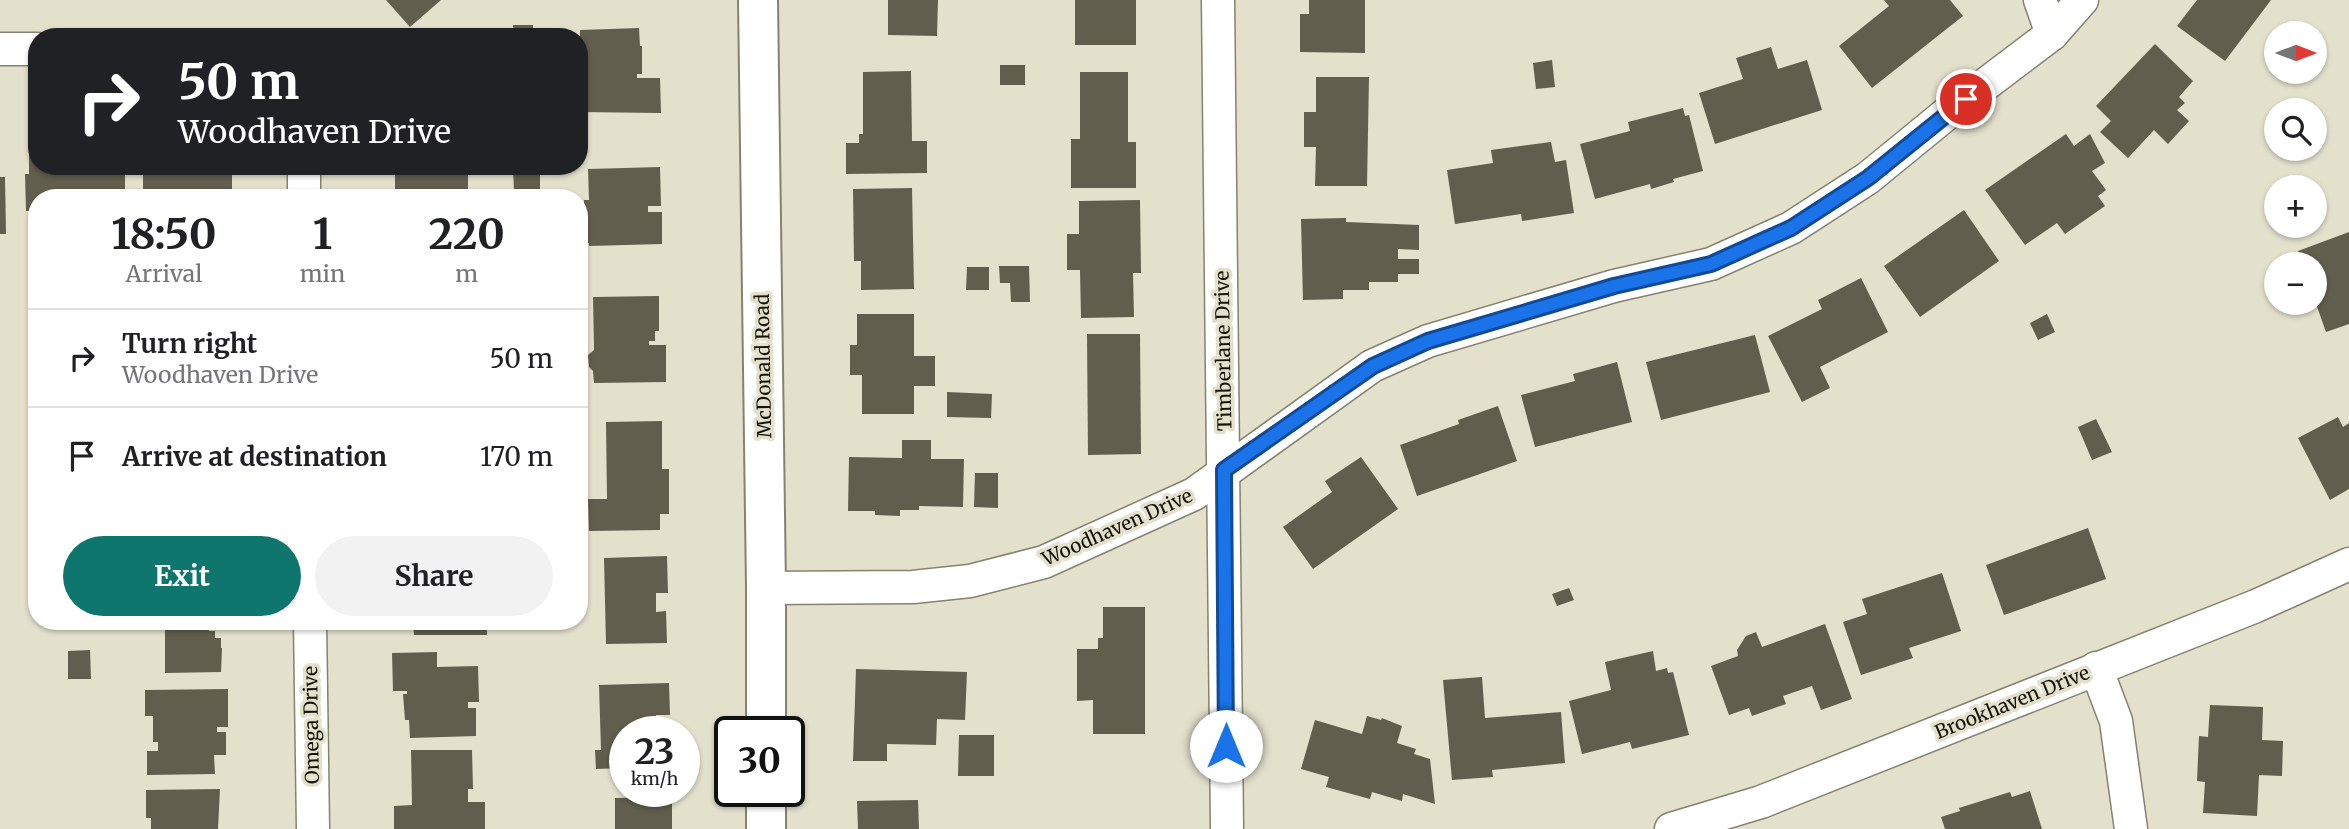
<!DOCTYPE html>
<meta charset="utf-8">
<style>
:root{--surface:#fff;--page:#f2f2f2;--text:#202124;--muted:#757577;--line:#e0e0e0;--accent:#0f766e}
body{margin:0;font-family:Merriweather,serif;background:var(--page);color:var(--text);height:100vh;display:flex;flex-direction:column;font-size:26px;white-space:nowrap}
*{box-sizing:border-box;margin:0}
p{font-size:23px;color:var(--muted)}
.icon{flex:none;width:38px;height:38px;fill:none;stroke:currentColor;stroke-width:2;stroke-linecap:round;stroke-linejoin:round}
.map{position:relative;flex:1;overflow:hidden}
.side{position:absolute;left:28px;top:189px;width:560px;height:441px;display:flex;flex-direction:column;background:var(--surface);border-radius:28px;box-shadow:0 2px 5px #0004}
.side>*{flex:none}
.guide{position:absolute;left:28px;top:28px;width:560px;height:147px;border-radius:28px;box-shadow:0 2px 5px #0004;background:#202124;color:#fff;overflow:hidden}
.needle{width:46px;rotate:90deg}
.buttons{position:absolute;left:2264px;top:21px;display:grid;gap:14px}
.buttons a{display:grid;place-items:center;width:63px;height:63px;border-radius:50%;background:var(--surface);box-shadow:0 2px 5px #0004;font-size:35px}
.speed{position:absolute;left:609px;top:716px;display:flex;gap:14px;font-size:35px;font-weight:700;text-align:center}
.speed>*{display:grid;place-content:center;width:91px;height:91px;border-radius:50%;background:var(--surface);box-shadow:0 2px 5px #0004;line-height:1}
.speed small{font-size:18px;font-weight:400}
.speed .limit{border:4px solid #111;border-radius:10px;background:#fff;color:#111}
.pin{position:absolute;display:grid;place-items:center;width:60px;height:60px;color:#fff;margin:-30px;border:4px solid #fff;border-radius:50%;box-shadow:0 2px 7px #0007}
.me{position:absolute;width:77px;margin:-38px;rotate:0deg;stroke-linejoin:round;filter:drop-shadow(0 0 5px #0008)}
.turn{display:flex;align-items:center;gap:24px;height:147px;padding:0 35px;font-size:32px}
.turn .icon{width:91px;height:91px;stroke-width:2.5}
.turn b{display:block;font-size:49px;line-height:60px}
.eta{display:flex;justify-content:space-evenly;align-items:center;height:119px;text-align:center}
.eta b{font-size:42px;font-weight:700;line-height:49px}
.cta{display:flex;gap:14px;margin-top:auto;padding:14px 35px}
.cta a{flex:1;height:80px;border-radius:42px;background:var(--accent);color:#fff;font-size:28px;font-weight:700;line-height:80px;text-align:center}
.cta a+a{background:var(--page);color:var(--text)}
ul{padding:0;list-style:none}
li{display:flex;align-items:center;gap:21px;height:98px;padding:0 35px;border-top:2px solid var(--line)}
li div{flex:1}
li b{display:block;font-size:26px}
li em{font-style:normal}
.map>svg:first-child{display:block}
.building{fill:#615e4d}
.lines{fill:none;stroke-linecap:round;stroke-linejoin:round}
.street-casing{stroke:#858270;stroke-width:35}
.secondary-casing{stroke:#858270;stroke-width:42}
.street{stroke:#fff;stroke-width:32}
.secondary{stroke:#fff;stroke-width:38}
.route-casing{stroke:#114b97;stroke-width:18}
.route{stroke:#1a73e8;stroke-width:12}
.labels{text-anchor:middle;stroke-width:7;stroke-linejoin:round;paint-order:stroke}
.street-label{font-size:19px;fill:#14130b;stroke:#e3e0cc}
</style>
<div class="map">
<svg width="2349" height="829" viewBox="0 0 2349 829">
<rect width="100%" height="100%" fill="#e3e0cc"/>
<g class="building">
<polygon points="386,0 441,0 410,27"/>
<polygon points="888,0 938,0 937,36 888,35"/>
<rect x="1075" y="0" width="61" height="45"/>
<polygon points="1309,0 1365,0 1365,53 1300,52 1300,14 1309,14"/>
<polygon points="1884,0 1950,0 1963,16 1872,88 1839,46 1889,6"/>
<polygon points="2197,0 2271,0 2225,61 2177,26"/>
<polygon points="513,25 533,25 533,37 514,37"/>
<polygon points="639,28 640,46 642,46 642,74 637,74 637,78 660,78 661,113 579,112 580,30"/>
<polygon points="2155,44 2193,81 2179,97 2185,103 2177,110 2189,121 2168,144 2154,130 2128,158 2100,132 2111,121 2096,106"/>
<polygon points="1771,47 1778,69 1807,60 1822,110 1715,144 1699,93 1743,79 1736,58"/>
<polygon points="1552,60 1555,87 1536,89 1533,63"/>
<rect x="1000" y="65" width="25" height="20"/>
<polygon points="911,71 912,141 927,141 927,173 846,174 846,143 859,143 859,134 863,134 863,72"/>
<polygon points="1080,72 1128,72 1128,142 1136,142 1136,188 1071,188 1071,139 1080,139"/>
<polygon points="1316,77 1369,77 1367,186 1315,186 1316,147 1304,147 1304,112 1316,112"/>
<polygon points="1683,108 1685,116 1689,115 1703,171 1673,179 1674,182 1651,189 1650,184 1595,199 1580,144 1630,131 1628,122"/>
<polygon points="2066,134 2074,146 2090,134 2105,163 2092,171 2106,190 2098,196 2105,206 2065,234 2057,223 2025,245 1985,190"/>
<polygon points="37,140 37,166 125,166 125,198 37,198 37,211 26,211 25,174 29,174 29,141"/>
<polygon points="1551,142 1555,162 1566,160 1574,213 1522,221 1521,214 1455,224 1447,170 1493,163 1491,150"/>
<rect x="143" y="166" width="89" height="32"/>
<polygon points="395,166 468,166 468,190 460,190 461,198 395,198"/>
<polygon points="660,167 661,206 648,206 648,212 662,212 662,244 589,246 589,243 585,243 584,200 589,200 588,169"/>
<polygon points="540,169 540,189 514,190 513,170"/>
<polygon points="0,177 5,177 6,234 0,234"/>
<polygon points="912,188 914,289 861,290 861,261 854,261 853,189"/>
<polygon points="1140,200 1141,273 1133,273 1134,317 1081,318 1080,270 1067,270 1067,234 1079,234 1079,201"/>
<polygon points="1964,210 1999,261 1920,317 1884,266"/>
<polygon points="1346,218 1346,222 1419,225 1419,250 1398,249 1398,259 1419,259 1419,274 1398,274 1398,282 1369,282 1369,290 1343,290 1343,299 1303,300 1301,219"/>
<polygon points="2349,232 2349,324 2326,332 2315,301 2315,264 2302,264 2298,251"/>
<polygon points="999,266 1029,266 1030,302 1011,302 1010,283 1000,283"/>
<polygon points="967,267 989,267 989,290 966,290"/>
<polygon points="1861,278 1888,332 1820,367 1830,388 1802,402 1768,336 1822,309 1818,300"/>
<polygon points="659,296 659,331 655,331 655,341 649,341 649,345 666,345 666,382 594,383 593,371 589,367 588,355 594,350 593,297"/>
<polygon points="857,314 914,314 914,356 935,356 935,386 914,386 914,414 862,414 862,375 850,375 850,345 857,345"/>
<polygon points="2047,314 2055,332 2038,340 2030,323"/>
<polygon points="1087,334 1140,334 1141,454 1088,455"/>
<polygon points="1755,335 1770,392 1661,420 1646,362"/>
<polygon points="1617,362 1632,422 1535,447 1521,395 1575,381 1573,374"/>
<polygon points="947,392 992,394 991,418 947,417"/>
<polygon points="1498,406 1517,461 1417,496 1400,445 1459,424 1458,420"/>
<polygon points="2338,417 2343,427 2349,423 2349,489 2330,500 2298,438"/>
<polygon points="2096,419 2112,452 2092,460 2078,427"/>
<polygon points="662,421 662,469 669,469 669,514 660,514 660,530 589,531 588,499 607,499 606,422"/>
<polygon points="902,440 931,440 931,459 964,459 963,507 919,506 919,510 900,510 900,516 875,515 875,511 848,511 849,457 902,458"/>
<polygon points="1361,457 1398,509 1313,569 1283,527 1332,492 1325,481"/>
<polygon points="975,473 998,473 998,508 974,507"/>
<polygon points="2088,528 2106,579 2004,615 1986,565"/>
<polygon points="667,556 668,593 656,593 656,612 666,611 667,643 606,644 604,558"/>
<polygon points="1942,573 1961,631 1909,648 1913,658 1861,675 1843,622 1867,614 1862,599"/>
<polygon points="1569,588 1574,600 1557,606 1552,594"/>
<polygon points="1103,607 1145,607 1145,734 1093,734 1093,700 1077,701 1077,649 1098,649 1098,638 1103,638"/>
<polygon points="165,621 208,621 209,631 215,631 215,638 221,638 221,648 222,648 221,672 165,673"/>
<polygon points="413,621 487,621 487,635 414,635"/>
<polygon points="1825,624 1852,699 1821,710 1812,686 1783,696 1786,704 1752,716 1749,708 1729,715 1711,666 1738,656 1737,650 1746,636 1756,632 1762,647"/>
<polygon points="90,650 91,679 68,679 68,651"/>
<polygon points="1653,651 1656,671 1667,668 1668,673 1673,672 1689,735 1632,749 1630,742 1582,754 1569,701 1611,690 1605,662"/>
<polygon points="437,652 437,667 478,666 479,702 468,702 468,708 476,708 476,736 410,738 409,720 405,720 403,694 407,694 407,691 393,691 392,653"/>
<polygon points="856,669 967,672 965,720 937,719 936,745 887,744 887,761 853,761"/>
<polygon points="1482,677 1485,718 1561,712 1565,763 1492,770 1493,777 1452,780 1443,680"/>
<polygon points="669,683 670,715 656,715 656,732 625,732 625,768 596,769 595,750 601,750 599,685"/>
<polygon points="228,689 228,727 217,727 217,732 226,732 226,755 214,755 215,774 147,775 147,751 158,751 158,742 153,742 153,716 145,716 145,690"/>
<polygon points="2210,705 2263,707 2262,740 2283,741 2282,776 2259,775 2257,816 2203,813 2205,782 2197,781 2199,736 2208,737"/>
<polygon points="1367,716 1381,720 1382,718 1402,726 1397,743 1416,749 1414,754 1430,759 1435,804 1403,794 1402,801 1372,792 1370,799 1326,787 1329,777 1301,769 1315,720 1362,734"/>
<polygon points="959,735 994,735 994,776 958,776"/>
<polygon points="411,750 472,750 473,789 468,789 468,802 485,802 485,829 394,829 394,806 412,805"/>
<polygon points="220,789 218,829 151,829 151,818 146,818 146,790"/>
<polygon points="2030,791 2042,829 1945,829 1941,817 1960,811 1959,808 2010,792 2012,797"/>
<polygon points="672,797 672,829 615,829 615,798"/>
<polygon points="918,800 919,829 858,829 857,801"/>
</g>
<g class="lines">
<g class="street-casing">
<g id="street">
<polyline points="1218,0 1227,829"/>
<polyline points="2040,0 2052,34"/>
<polyline points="0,49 37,49"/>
<polyline points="304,166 304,198"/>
<polyline points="766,588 913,587 970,581 1044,562 1194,494 1372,366 1428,341 1614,286 1711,264 1791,228 1868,178 1945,115 2052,34 2082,0"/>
<polyline points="310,621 313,829"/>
<polyline points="2096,668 2116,721 2131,829"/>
<polyline points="1671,829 1761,802 2256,606 2349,564"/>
</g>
</g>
<g class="secondary-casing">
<g id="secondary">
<polyline points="758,0 766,588 766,732"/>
<polyline points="766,829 766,791"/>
</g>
</g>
<use href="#street" class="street"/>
<use href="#secondary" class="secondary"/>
</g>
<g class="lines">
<g class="route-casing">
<polyline id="route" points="1226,746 1224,470 1373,366 1428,341 1614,286 1711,264 1791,228 1868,178 1966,99"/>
</g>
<use href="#route" class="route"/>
</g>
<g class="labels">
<g class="street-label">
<text transform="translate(1223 351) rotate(-91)" y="7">Timberlane Drive</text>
<text transform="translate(763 366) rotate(-91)" y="7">McDonald Road</text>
<text transform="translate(1117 527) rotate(-24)" y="7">Woodhaven Drive</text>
<text transform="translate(2012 702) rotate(-22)" y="7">Brookhaven Drive</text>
<text transform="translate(311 725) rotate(-91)" y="7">Omega Drive</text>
</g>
</g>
</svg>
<div class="buttons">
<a><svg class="needle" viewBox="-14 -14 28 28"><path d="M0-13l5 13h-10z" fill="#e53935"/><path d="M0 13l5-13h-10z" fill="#757577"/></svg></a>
<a><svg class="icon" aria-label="search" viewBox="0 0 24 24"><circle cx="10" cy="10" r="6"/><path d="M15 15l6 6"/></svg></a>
<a>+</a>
<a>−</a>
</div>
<div class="speed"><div>23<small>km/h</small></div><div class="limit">30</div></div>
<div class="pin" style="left:1966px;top:99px;background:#d93025"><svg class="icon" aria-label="arrive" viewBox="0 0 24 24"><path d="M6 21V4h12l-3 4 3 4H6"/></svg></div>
<svg class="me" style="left:1226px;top:746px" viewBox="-20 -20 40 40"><circle r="19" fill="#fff"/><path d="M0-13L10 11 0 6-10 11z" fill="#1a73e8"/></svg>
<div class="guide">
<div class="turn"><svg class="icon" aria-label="right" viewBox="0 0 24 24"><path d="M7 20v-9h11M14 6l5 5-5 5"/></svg><div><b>50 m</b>Woodhaven Drive</div></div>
</div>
<section class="side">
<div class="eta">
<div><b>18:50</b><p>Arrival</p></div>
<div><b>1</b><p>min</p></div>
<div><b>220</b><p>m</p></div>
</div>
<ul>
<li><svg class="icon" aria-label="right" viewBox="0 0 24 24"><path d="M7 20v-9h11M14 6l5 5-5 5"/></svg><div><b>Turn right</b><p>Woodhaven Drive</p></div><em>50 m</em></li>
<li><svg class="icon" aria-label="arrive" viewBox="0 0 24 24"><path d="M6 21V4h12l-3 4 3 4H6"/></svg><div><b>Arrive at destination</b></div><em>170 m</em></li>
</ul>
<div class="cta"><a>Exit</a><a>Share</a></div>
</section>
</div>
